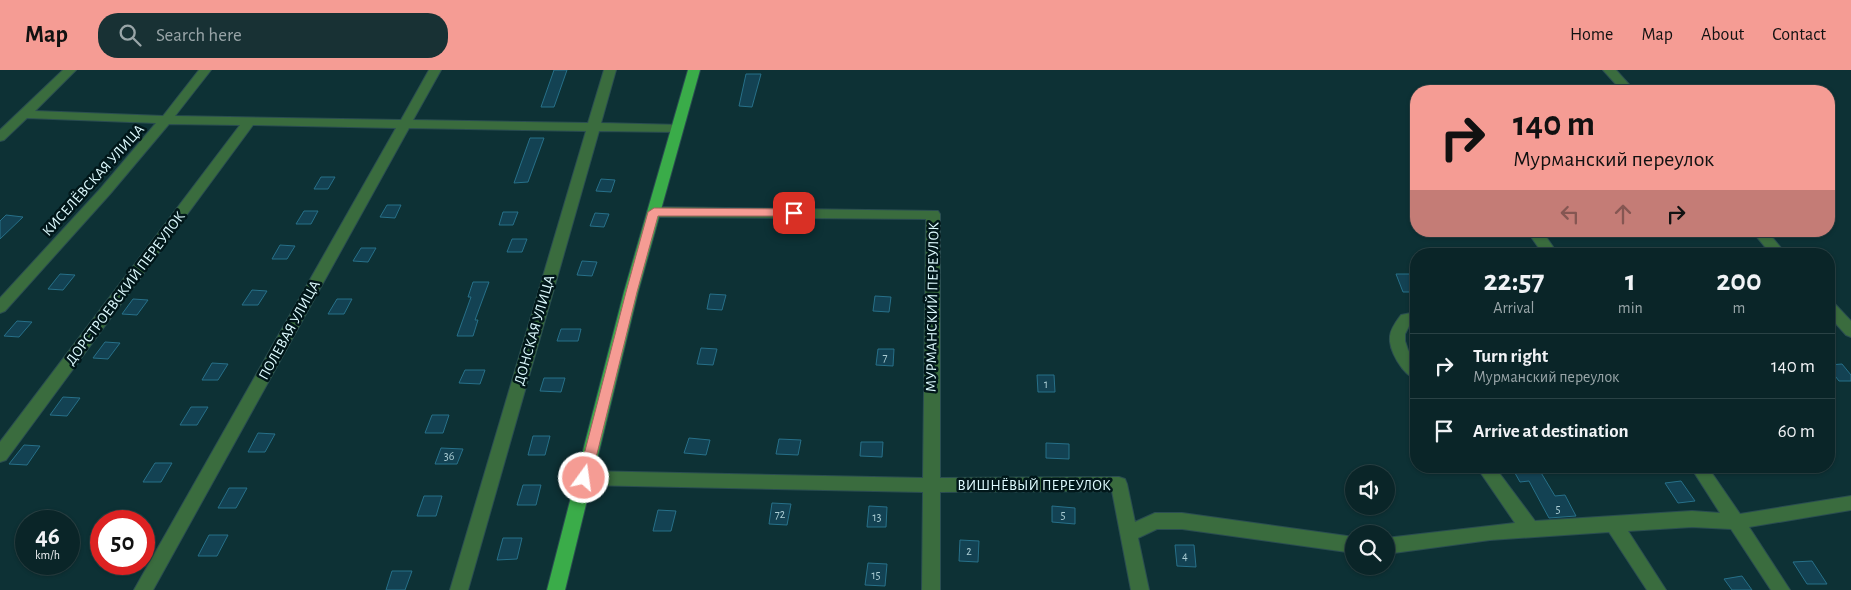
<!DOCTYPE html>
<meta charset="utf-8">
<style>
:root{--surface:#0a2528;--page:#183134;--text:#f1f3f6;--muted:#99a5a8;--line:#2a4245;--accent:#f59c94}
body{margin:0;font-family:"Alegreya Sans",sans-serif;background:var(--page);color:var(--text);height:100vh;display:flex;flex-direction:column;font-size:19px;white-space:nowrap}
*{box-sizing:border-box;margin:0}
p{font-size:16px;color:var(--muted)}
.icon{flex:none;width:28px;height:28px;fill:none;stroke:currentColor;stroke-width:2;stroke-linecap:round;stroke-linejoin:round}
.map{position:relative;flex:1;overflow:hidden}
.panel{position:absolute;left:1410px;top:178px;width:425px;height:225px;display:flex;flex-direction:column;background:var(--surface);border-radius:20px;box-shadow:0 1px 4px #0004,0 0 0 1px var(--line)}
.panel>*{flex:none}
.banner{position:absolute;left:1410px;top:15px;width:425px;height:152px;border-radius:20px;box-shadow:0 1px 4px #0004,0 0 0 1px var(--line);background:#f59c94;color:#111;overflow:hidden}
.buttons{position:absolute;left:1345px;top:395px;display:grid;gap:10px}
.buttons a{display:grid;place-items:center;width:50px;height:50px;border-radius:50%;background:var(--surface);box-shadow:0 1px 4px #0004,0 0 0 1px var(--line);font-size:25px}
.speed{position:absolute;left:15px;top:440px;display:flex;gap:10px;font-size:25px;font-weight:700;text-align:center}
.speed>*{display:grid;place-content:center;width:65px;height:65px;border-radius:50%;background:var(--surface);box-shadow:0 1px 4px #0004,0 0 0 1px var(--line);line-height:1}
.speed small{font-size:12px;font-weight:400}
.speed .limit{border:8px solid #d22;background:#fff;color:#111}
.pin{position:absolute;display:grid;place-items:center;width:42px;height:42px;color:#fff;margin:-21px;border-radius:10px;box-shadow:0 2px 8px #0006}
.me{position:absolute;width:55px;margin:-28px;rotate:14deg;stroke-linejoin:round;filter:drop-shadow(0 0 4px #0008)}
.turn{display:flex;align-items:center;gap:18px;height:105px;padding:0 20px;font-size:22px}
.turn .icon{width:65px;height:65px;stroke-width:2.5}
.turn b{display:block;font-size:35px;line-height:42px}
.lanes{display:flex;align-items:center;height:48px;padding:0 20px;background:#0003;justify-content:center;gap:25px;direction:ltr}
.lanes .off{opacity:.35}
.eta{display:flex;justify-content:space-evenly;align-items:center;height:85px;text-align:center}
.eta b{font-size:30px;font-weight:700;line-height:35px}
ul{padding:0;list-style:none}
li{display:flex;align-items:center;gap:15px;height:65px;padding:0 20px;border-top:1px solid var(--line)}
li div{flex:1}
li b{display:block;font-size:19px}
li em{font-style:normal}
header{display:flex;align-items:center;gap:30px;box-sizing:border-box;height:70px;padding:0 25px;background:var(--accent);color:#111}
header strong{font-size:24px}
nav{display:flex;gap:28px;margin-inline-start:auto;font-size:18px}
.search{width:350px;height:45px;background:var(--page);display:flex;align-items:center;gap:12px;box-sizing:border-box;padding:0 18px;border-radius:20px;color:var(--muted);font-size:19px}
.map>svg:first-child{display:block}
.building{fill:#134253;stroke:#277089}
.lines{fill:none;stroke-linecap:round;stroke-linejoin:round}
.minor-casing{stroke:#2a4d51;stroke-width:2}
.major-casing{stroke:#2a4d51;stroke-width:2}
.minor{fill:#3a6c3e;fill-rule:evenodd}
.major{fill:#3aac49;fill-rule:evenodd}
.route{fill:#f59c94;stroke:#9f6560}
.labels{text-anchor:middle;stroke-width:5;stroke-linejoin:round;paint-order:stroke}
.number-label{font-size:12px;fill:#abcdd4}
.street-label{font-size:15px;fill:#defbff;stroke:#01171a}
</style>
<header>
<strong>Map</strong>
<div class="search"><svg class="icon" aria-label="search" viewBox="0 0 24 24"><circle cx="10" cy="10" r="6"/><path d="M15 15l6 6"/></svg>Search here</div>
<nav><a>Home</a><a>Map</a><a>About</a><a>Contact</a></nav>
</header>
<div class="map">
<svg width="1851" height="520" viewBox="0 0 1851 520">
<rect width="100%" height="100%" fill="#0d3135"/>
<g class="building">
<polygon points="554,0 567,0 554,37 541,37"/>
<polygon points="746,4 761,4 752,37 739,36"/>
<polygon points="530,68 544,68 528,112 514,113"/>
<polygon points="321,107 335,107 328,119 314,119"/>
<polygon points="601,109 615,110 611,122 596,121"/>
<polygon points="387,135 401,135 395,148 380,147"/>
<polygon points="304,141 318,141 311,154 296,154"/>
<polygon points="503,142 518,142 513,155 499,155"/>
<polygon points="595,143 609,144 604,157 590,156"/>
<polygon points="6,145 23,147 0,169 0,151"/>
<polygon points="512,169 527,169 522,182 507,182"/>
<polygon points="280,175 295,176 287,189 272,189"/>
<polygon points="361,178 376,178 368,192 353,191"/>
<polygon points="582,191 597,192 592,206 577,205"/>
<polygon points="60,204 75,205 63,220 48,219"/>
<polygon points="1396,204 1416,204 1416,222 1403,222"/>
<polygon points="473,212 489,212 475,250 478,250 473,266 457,266 471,227 468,227"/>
<polygon points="252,220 267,221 258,235 242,235"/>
<polygon points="710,224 726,225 722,240 707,239"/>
<polygon points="875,226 891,227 889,242 873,241"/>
<polygon points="133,229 148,230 137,245 122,244"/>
<polygon points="337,229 352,229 344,244 328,244"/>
<polygon points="17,251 32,252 19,267 4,266"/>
<polygon points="561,259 581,259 578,271 557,271"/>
<polygon points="105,272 120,273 108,289 93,288"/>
<polygon points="701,278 717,279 713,295 697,294"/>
<polygon points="878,279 894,279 893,296 876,295"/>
<polygon points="212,293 228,294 218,310 202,310"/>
<polygon points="1842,294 1851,305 1851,311 1839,311 1829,298 1829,295"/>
<polygon points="465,300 485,300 480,314 459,313"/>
<polygon points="1037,305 1054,305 1055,322 1038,322"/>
<polygon points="544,308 565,308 561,322 540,321"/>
<polygon points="63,327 80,328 67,346 50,345"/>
<polygon points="191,337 208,337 197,355 180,355"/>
<polygon points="432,345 449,345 443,363 425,363"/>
<polygon points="258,363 275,364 265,382 248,382"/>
<polygon points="533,366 550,366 545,385 528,385"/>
<polygon points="689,368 710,370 706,385 684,383"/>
<polygon points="779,369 801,370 798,385 776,384"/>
<polygon points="861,372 883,372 882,387 860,386"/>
<polygon points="1046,373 1069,374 1069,389 1046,388"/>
<polygon points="24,375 40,376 27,395 9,394"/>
<polygon points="441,378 463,379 457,394 435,394"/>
<polygon points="155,393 172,393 161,412 143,412"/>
<polygon points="1511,396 1537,396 1555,426 1565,425 1576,446 1549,448 1529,411 1520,412"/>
<polygon points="1681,411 1695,431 1678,433 1665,413"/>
<polygon points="523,415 541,415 536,435 517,435"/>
<polygon points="229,418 247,418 236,438 218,438"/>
<polygon points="424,426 442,426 436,446 417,446"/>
<polygon points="772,433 791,434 787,455 769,454"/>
<polygon points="869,436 887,437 886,457 867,457"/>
<polygon points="1052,436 1075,438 1075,454 1052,452"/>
<polygon points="658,440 676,441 671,461 653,461"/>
<polygon points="209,465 228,465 217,486 198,486"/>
<polygon points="503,468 522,468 517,489 497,490"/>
<polygon points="960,470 979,471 978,492 959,491"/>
<polygon points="1175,475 1194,475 1196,497 1177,496"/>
<polygon points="1812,491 1827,514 1807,514 1793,492"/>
<polygon points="868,493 887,494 885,516 865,515"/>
<polygon points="392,501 412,501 405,520 386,520"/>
<polygon points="1742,506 1752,520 1732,520 1724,509"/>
</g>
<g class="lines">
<g class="minor-casing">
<g id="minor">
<polygon points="63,0 76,0 35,41 163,46 199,0 211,0 175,46 401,50 429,0 441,0 413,50 588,53 604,0 616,0 601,53 681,55 683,58 677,62 599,61 468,520 450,520 586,61 409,58 153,520 134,520 396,58 253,55 6,390 0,392 0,372 240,55 169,54 110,124 5,241 0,243 0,228 101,118 156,53 27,48 4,70 0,71 0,60"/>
<polygon points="1603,0 1616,0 1635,21 1622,21"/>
<polygon points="654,137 938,141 940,144 940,408 1119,407 1125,409 1127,414 1135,452 1155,443 1182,443 1354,467 1354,483 1182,459 1157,459 1138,468 1149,520 1131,520 1112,421 940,422 940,520 922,520 923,422 585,415 579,413 577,408 579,403 585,401 923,408 926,149 654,147 649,145 647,142 649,139"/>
<polygon points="1527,161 1542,161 1558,184 1543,184"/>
<polygon points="1752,161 1767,161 1786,184 1771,184"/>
<polygon points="1829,232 1834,233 1851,251 1851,267 1846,265 1829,246"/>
<path d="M1416 242V254H1410L1405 264V271L1408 280 1416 292V309C1403 305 1388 280 1390 266 1391 258 1396 252 1401 245Z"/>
<polygon points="1476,396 1494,396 1535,451 1692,441 1720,443 1690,396 1707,396 1740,444 1851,426 1851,440 1749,457 1790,520 1771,520 1731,459 1692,457 1628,461 1666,520 1647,520 1609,462 1490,470 1386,484 1386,468 1515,453"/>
</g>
</g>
<g class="major-casing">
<polygon id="major" points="688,0 700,0 638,222 565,520 547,520 624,222"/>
</g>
<use href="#minor" class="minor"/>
<use href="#major" class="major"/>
</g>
<polygon class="route" points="654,138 794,139 799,143 794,146 658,146 637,222 591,408 589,412 584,414 580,412 578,408 626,222 648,142"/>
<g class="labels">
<g class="number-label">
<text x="885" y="291">7</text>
<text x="1046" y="318">1</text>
<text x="449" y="390">36</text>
<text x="1558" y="443">5</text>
<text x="780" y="448">72</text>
<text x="1063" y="449">5</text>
<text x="877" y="451">13</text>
<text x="969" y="485">2</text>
<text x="1185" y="490">4</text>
<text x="876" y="509">15</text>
</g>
<g class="street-label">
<text transform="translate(93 110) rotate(-48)" y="5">КИСЕЛЁВСКАЯ УЛИЦА</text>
<text transform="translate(125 218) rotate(-53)" y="5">ДОРСТРОЕВСКИЙ ПЕРЕУЛОК</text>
<text transform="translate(932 237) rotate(-89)" y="5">МУРМАНСКИЙ ПЕРЕУЛОК</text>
<text transform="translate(289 260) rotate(-61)" y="5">ПОЛЕВАЯ УЛИЦА</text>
<text transform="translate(534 260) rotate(-74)" y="5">ДОНСКАЯ УЛИЦА</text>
<text x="1034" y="420">ВИШНЁВЫЙ ПЕРЕУЛОК</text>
</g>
</g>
</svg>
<div class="buttons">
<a><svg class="icon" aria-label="sound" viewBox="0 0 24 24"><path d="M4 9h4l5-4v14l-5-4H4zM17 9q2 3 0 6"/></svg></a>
<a><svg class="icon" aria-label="search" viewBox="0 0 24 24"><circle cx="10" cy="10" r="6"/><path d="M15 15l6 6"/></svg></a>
</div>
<div class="speed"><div>46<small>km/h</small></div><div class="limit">50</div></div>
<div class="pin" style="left:794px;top:143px;background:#d93025"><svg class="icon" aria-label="arrive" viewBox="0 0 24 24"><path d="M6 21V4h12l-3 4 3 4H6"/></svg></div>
<svg class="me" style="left:584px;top:408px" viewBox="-20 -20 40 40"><circle r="17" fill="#f59c94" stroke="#fff" stroke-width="3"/><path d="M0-11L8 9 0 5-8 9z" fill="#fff"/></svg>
<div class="banner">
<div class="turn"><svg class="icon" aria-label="right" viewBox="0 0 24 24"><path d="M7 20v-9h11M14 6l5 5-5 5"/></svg><div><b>140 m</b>Мурманский переулок</div></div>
<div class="lanes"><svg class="icon off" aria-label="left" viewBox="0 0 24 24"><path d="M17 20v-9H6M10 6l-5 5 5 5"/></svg><svg class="icon off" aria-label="ahead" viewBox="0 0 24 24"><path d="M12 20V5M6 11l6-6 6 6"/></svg><svg class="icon" aria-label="right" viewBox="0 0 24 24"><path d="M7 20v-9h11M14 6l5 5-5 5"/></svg></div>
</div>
<section class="panel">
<div class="eta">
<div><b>22:57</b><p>Arrival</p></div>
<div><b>1</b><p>min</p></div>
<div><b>200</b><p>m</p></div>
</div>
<ul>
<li><svg class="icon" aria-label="right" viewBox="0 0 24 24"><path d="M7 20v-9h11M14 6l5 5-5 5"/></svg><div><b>Turn right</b><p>Мурманский переулок</p></div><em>140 m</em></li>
<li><svg class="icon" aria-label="arrive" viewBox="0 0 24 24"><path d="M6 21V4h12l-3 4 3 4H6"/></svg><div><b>Arrive at destination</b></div><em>60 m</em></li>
</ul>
</section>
</div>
